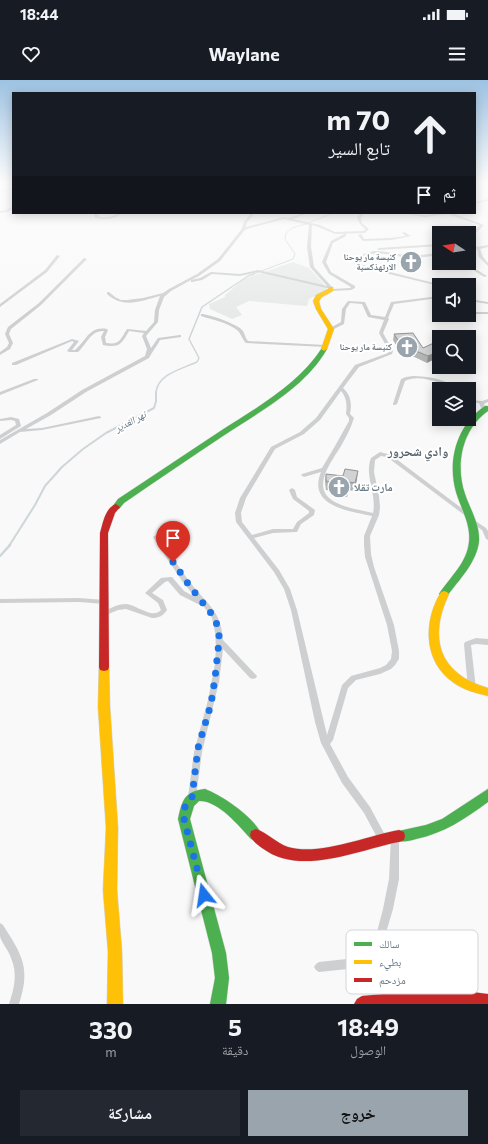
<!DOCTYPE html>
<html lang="ar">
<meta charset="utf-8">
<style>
:root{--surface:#171b24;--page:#242831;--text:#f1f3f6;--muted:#9ea1a6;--accent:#99a4ac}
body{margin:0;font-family:Commissioner,"Noto Naskh Arabic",sans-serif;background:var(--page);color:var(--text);direction:rtl;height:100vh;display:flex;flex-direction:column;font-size:15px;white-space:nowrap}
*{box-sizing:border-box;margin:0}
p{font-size:13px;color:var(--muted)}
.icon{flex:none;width:22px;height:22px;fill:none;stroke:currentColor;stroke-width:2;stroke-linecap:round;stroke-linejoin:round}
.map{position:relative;height:924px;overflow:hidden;direction:ltr}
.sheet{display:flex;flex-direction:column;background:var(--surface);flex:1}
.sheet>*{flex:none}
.banner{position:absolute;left:12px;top:12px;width:464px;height:122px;border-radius:0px;box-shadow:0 2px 10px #0003;direction:rtl;background:#171b24;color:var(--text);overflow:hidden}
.needle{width:26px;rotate:282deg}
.tools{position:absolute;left:432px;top:146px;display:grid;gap:8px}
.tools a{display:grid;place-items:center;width:44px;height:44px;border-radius:0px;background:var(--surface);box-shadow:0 2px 10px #0003;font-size:20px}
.pin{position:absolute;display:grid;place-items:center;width:34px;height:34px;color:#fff;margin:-41px -17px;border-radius:50% 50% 50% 0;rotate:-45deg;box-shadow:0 0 4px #0007}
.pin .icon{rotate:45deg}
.me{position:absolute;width:44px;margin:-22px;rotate:345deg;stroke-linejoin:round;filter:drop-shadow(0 0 3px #0008)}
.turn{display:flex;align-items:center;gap:14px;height:84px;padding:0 20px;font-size:18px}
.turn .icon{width:52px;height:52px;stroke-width:2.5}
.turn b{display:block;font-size:28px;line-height:34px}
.then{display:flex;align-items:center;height:38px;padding:0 20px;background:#0003;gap:8px;font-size:15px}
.eta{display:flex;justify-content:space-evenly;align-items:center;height:68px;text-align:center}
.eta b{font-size:24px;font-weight:700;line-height:28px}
.button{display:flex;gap:8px;margin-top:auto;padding:8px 20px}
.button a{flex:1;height:46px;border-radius:0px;background:var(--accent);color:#111;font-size:16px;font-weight:700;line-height:46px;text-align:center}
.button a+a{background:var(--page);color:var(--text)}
.status{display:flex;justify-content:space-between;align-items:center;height:28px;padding:0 20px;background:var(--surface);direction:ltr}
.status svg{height:11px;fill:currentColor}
header{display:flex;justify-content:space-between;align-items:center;height:52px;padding:0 20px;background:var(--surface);font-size:18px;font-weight:700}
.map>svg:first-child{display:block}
.built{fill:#e8e9e9}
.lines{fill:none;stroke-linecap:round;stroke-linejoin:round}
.stream-far3{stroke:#ced6d9;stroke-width:1}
.stream-far2{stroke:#ced6d9;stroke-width:1.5}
.stream-far1{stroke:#ced6d9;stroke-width:2}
.stream{stroke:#ced6d9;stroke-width:2.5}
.fast-casing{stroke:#d5d6d7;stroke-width:1}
.slow-casing{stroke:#d5d6d7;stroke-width:1}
.jam-casing{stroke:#d5d6d7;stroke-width:1}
.street{fill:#cecfd0;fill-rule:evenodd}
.fast{fill:#4caf50;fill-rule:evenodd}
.slow{fill:#ffc107;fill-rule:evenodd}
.jam{fill:#c62828;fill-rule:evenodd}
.wall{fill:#b3b5b5}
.shaded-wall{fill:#929394}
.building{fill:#d0d2d3;stroke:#929394}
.route{stroke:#1a73e8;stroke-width:7;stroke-dasharray:0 12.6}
.labels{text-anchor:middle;stroke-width:4;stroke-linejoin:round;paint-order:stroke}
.far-poi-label{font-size:9px;font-weight:bold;fill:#657683;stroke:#fff;text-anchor:end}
.far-water-label{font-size:10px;font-style:italic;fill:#60757c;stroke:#fff}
.poi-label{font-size:11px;font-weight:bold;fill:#657683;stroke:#fff;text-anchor:start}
.quarter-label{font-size:13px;font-weight:bold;fill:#57646e;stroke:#fff}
.key{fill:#fff;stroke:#d1d6da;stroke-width:1}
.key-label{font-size:11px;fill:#657683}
</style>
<div class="status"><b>18:44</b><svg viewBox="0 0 49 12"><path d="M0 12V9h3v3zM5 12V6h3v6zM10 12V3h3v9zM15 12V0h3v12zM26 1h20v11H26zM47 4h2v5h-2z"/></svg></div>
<header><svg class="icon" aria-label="menu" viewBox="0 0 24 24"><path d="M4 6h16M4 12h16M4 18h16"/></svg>Waylane<svg class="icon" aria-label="heart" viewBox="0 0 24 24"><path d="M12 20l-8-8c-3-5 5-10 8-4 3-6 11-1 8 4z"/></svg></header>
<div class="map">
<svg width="488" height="924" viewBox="0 0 488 924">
<rect width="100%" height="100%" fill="#f9f9f9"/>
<polygon class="built" points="293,182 309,188 323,203 327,210 309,219 307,226 249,221 236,227 242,235 232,239 210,229 209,224 225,217 225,215 244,199"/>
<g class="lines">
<g class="stream-far3">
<polyline points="308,143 333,133"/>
<polyline points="251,195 293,179 295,174 285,159 286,153 292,148 306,144"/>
</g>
<path class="stream-far2" d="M156 313C157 294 182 289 197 282L199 278 189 259 202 227 248 196 254 194"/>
<polyline class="stream-far1" points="9,466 35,425 45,406 62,387 83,369 106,353 154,328 156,321 156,312"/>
<polyline class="stream" points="0,476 10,465"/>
<g class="fast-casing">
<g id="fast">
<path d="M322 268 327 269C305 308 259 332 223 356 190 378 157 400 124 423L119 429H113L112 427 118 419C152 397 185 374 219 352 256 328 298 305 322 268Z"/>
<path d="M485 326H488V331C462 349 455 385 465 414 470 429 480 444 479 461 477 482 459 500 447 516H441L439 514C450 497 467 483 469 462 471 444 461 429 456 412 447 380 457 345 485 326Z"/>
<path d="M205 709C223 716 254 737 262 755L261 759 256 761 251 759C239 746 218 720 199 721L194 726 190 739 226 873 229 898 226 924H210L215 898 212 873 178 739C182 721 184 711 205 709Z"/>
<path d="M488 709V722C465 739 444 753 416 759 409 761 401 763 394 760L393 756 394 752 426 745 442 739Z"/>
</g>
</g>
<g class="slow-casing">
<g id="slow">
<polygon points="329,207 333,207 333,211 322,217 319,221 321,229 334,249 327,269 324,271 321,269 328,249 316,229 313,221 316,215 328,209"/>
<path d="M444 511 447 512 449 514C428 558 439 594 488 608V616C476 613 464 610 454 603 423 582 423 541 441 512Z"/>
<polygon points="104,583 108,584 109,587 110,627 118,748 117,810 122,872 123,924 107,924 108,872 103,810 106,748 98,627 99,587 100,584"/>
</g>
</g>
<g class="jam-casing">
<g id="jam">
<path d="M116 424 120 427 115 433 108 453 109 587 108 590 104 591 100 590 99 587 100 453C103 443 105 428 116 424Z"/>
<path d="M256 749C268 753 276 763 288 767 320 776 366 756 399 750L404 752 405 756 404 760 399 762C357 770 301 797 262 768 257 764 252 761 250 755L251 751Z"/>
<polygon points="425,910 456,910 488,914 488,924 354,924 357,919 362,916"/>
</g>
</g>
<g class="street">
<polygon points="13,108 13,110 0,112 0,110"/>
<polygon points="488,119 488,121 475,124 475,122"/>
<polygon points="13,126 13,128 8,132 0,133 0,131 6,130"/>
<path d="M94 133H98V136C102 138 107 138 112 136 116 135 117 133 122 133 113 140 105 140 95 138Z"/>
<path d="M251 133H255L247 142 246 147 284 137C292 139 299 133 308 133L293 139 320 145 335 152 364 151 365 149 360 144 357 138 360 133H364L361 138 362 143 369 149 365 153 335 154 318 147 312 145 311 167 314 187 332 207V209L350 208 351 207 329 194 322 182 331 161 344 154H346V156L333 163 326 182 331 192 355 206V208L351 210 331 211 329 210 331 209 258 192 240 196 212 194 202 200 192 202H191V200L171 211 164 217 159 230 158 242 146 256 151 268 158 258 180 255H181V257L160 260C157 266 152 272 149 278L86 312 51 335 26 349 42 348 99 336 101 337V338L42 350 20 352 0 364V360L47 333 82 310 145 276 147 269 142 256 144 253 129 251C121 265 119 268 103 265L101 257 104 251C91 250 86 265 78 272H69L67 271 74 262 72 261 16 285H12V283L72 259 79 261 72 270H75C87 260 89 246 107 249L108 250 105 257 106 263C120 265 120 260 127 249L146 251 154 242 155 230 160 216C141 221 123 229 107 214V212H109L115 217 121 220H127L143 218 163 213 169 209 197 194 218 179 241 150 244 142ZM284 139 309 145 307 167 310 187 327 206 258 190 240 194 211 192 200 198 191 200 199 196 220 181 244 151 247 149Z"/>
<polygon points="404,133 424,135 441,133 452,133 484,145 478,151 469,156 469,154 476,149 480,145 448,134 424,137"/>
<polygon points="404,152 411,156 391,160 363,161 358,155 361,154 364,159 391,158 406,156 402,153"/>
<polygon points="439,164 439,166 379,170 377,169 379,168"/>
<polygon points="488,165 488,167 480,169 483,177 488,183 488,186 479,177 477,169 469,170 469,168"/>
<path d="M373 171H380L411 176 439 173V175C430 176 420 178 411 178 393 177 370 166 357 183L370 187 442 205H439V206L368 189 353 183C359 176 364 173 373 171Z"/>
<polygon points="57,175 60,176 47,192 0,227 0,224 45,190"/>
<polygon points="84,178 87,179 41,225 11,249 9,254 13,263 10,269 0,275 0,272 7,267 9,263 5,254 8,247 39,223"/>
<polygon points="462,183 466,183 487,196 484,197"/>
<path d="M439 216V218L394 224 388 238 389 239 383 253 393 271 392 274 359 287 343 308C351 315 352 324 350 334L354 338C351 348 346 357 341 366 330 384 309 410 337 423 349 429 361 430 373 433 377 414 364 396 371 378L380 372 391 375 472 436 469 438 467 437 387 377 381 376 375 380 374 392 379 416 380 427 379 435 370 456 371 474 374 487 394 545 399 571V579L395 585 391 589 380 594 356 600 348 608 333 660 330 664 348 697 370 727 385 755 386 758 385 761 382 762 379 761 364 733 342 703 321 663 315 642 291 530 284 509 274 492 236 442 235 433 240 418 271 367 300 352 316 338 355 285 388 273 389 271 379 253 384 240 368 237 362 224 350 223 346 229 344 244 332 250H330V248L341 242 342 229 348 221 365 222 371 235 385 237 391 222ZM341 311C347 318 347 325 346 334L349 338V341L335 366 322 388 302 394 301 395 304 397 321 392C307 426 349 431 372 436L364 456V465L365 477 387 545 392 571 391 579 386 585 380 588 351 596 342 605 327 655 297 530 290 509 279 490 254 458 273 453 297 452 301 444 314 435 315 430 297 417 295 410 292 408 289 410 293 419 309 431V433L297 442 293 449H273L252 455 242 442 241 433 246 418 275 369 304 354 320 340Z"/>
<polygon points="469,219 488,222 488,224 469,221"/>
<rect x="469" y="232" width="19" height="2"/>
<path d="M201 234C209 234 237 244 242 250 245 253 245 258 248 261L326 265 328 266 326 267 246 263C242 259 241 253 237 250 226 242 213 240 201 236Z"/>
<path d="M413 296C428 296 446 299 457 309 451 309 448 306 443 304 432 300 416 295 405 301L397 324 395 325H393V324L401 299 406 297Z"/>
<polygon points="34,299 38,299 38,300 0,315 0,312"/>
<polygon points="488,319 488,322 484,324 486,329 484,330 482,330 479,323 469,322 469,320 482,321"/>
<polygon points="11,337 19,339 21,346 0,359 0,355 16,345 15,341 11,340 0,341 0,339"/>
<polygon points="471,438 486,448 488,451 488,460 486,459 482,450 469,441 468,440"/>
<path d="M156 455 158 456C169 471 178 487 190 502 206 524 221 529 223 560L257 596 256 598 253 599 250 598 223 569 219 602 202 672 196 717 195 720 192 721 189 720 188 717 194 672 208 620 215 584 216 568 215 552 212 538 204 527 180 515 168 501 165 502 152 513 163 520 167 530C163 536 159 538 152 538L126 529 118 530 104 536H102L101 534 102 532C109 529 117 524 126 524 136 524 152 540 161 530L158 523 145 513 161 498 170 497H172L184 511 195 517 182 501 153 457Z"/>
<polygon points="79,518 105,520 107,520 108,522 107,524 105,524 79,522 0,523 0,519"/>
<polygon points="476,558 488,559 488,565 476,564 471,565 476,609 475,611 472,612 469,611 468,609 464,564 465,562"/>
<polygon points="395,753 398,754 399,757 399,799 393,829 380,873 370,885 367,887 319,892 316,890 314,887 316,884 319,882 365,877 373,867 383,829 389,799 391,757 392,754"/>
<path d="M0 843 3 845C22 875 31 888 19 924H9C14 909 18 894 11 878 9 871 1 862 0 856 0 852 0 847 0 843Z"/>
</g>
<use href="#fast" class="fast"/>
<use href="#slow" class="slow"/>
<use href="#jam" class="jam"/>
</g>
<g class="wall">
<polygon points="408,173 416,179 415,185 407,185"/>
<polygon points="394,254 423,268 438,261 427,283 408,274 402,275 393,260"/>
<polygon points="326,394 357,399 354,411 348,410 347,417 334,416 335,411 326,410 325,402"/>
</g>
<g class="shaded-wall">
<polygon points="439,271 439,277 427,283 428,276"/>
<polygon points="358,391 357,399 354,411 355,403"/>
<polygon points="349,402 348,410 347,417 347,409"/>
</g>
<g class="building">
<polygon points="408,173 416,173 416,179 408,178"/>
<polygon points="413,253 423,268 438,261 439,262 439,271 428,276 409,268 403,268 394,254"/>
<polygon points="345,389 358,391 355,403 349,402 347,409 335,407 336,403 326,401 326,394 343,396"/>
</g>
<linearGradient id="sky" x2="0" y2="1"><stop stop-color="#9dc2e2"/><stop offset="0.44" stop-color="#fcfcfc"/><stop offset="1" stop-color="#fcfcfc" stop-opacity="0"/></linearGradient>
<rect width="488" height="233" fill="url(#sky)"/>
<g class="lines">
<polyline class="route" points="173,482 189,505 214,537 219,550 219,561 215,598 211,624 198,668 192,717 185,727 184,739 204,815"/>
</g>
<defs>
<g id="church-disc" transform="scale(1.15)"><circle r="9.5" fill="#99a4ac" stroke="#fff"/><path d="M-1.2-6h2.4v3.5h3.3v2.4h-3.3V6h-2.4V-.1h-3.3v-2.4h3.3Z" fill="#fff"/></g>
</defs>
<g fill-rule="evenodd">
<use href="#church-disc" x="411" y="182"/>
<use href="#church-disc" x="407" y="267"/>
<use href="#church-disc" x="339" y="407"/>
</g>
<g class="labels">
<g class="far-poi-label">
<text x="396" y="180">كنيسة مار يوحنا<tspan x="396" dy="10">الارثهذكسية</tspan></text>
<text x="392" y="270">كنيسة مار يوحنا</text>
</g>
<g class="far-water-label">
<text transform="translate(130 341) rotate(-28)" y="4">نهر الغدير</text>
</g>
<g class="poi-label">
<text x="354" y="411">مارت تقلا</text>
</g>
<g class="quarter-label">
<text x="418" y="376">وادي شحرور</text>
</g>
</g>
<rect x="346" y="850" width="132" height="64" rx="6" class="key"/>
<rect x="354" y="862" width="18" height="4" fill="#4caf50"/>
<rect x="354" y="880" width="18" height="4" fill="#ffc107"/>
<rect x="354" y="898" width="18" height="4" fill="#c62828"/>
<g class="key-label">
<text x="379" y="868">سالك</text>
<text x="379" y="886">بطيء</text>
<text x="379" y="904">مزدحم</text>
</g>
</svg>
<div class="tools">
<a><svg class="needle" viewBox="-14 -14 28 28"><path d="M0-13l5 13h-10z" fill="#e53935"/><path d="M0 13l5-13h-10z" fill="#9ea1a6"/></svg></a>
<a><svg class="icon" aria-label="sound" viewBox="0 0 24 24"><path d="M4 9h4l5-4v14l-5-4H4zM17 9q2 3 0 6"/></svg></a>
<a><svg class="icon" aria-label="search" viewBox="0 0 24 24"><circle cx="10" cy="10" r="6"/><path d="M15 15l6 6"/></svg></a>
<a><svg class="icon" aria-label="layers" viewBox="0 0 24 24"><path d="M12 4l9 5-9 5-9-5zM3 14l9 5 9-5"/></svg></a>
</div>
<div class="pin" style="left:173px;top:482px;background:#d93025"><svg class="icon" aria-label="arrive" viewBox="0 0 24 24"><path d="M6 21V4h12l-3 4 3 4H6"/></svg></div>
<svg class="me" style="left:204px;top:815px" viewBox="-20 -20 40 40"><path d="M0-17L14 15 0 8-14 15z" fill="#1a73e8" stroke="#fff" stroke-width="4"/></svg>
<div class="banner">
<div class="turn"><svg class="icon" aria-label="ahead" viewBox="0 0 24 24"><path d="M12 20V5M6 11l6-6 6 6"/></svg><div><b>70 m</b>تابع السير</div></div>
<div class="then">ثم<svg class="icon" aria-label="arrive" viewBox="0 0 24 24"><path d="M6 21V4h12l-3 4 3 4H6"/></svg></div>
</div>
</div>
<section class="sheet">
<div class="eta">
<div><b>18:49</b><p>الوصول</p></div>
<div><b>5</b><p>دقيقة</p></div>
<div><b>330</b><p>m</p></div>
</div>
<div class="button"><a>خروج</a><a>مشاركة</a></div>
</section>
